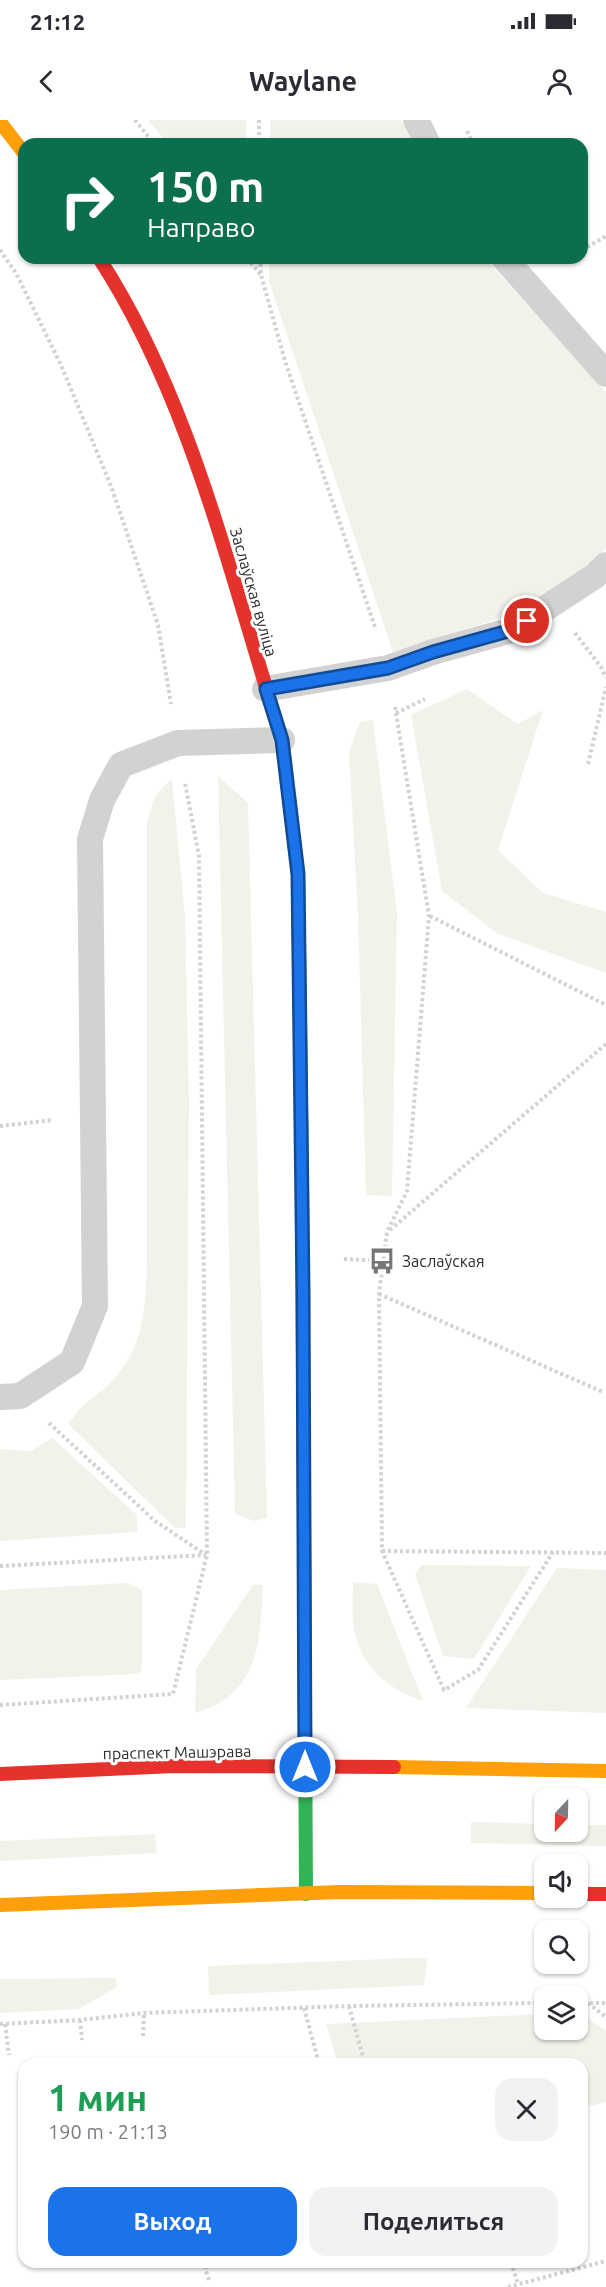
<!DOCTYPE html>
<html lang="ru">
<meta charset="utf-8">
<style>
:root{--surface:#fff;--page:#f2f2f3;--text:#2b2b33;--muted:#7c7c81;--accent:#1a73e8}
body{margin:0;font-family:Ubuntu,sans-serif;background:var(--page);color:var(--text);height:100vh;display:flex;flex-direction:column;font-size:22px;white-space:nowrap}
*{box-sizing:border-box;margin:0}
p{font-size:20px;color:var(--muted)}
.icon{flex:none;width:33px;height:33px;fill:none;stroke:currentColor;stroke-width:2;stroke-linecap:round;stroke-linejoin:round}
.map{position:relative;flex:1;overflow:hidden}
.drawer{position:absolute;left:18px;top:1938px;width:570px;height:210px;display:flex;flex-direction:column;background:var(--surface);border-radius:18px;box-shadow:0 2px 4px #0004}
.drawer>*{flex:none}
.guide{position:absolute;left:18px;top:18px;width:570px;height:126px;border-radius:18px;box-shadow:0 2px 4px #0004;background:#0b6e4f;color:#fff;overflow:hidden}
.needle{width:39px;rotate:202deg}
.tools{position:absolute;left:534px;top:1668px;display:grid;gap:12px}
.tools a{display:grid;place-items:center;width:54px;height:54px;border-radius:12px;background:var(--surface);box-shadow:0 2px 4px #0004;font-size:30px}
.pin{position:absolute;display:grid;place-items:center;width:51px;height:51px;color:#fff;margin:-26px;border:3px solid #fff;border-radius:50%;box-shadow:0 2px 6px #0007}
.me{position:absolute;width:66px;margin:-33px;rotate:0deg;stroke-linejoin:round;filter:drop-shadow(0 0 4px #0008)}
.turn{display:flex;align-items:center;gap:21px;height:126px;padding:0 30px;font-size:27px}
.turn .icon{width:78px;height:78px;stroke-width:2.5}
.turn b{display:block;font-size:42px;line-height:51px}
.round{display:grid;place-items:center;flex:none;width:63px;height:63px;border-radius:18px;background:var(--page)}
.overview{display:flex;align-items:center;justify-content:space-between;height:102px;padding:0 30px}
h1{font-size:36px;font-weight:600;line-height:45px;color:#1e9e55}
.primary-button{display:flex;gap:12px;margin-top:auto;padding:12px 30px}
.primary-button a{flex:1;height:69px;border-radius:18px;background:var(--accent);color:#fff;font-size:24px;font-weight:600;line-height:69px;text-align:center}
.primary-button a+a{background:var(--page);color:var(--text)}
.status{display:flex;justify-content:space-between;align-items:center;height:42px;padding:0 30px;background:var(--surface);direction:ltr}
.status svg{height:16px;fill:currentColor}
header{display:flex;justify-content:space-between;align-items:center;height:78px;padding:0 30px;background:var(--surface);font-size:27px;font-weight:600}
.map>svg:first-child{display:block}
.green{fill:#f1f3eb}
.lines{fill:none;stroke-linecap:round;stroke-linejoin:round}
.path{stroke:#d2d2d2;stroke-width:4;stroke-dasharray:3 3;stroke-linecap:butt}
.lane{stroke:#d2d2d2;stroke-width:26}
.fast{stroke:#30b455;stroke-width:14}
.slow{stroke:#ff9f0a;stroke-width:14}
.jam{stroke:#e5322d;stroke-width:14}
.route-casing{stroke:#114b97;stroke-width:15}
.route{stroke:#1a73e8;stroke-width:10}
.labels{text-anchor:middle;stroke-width:6;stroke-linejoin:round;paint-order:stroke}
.street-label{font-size:16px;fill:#2d2d2d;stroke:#fff}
.poi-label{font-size:16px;fill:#2d2d2d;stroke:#fff;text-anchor:start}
</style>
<div class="status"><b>21:12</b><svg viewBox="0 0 49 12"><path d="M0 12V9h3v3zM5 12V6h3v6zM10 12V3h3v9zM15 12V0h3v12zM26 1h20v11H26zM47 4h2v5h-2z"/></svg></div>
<header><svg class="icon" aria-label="back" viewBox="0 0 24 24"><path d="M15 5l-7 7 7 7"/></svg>Waylane<svg class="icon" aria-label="person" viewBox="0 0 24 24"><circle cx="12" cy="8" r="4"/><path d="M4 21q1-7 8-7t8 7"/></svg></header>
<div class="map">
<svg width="606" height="2167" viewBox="0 0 606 2167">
<rect width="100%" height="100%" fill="#fff"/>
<g class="green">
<polygon points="148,0 246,0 247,24 168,24"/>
<polygon points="270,0 401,0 413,24 270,24"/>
<polygon points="269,138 485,138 606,272 606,428 590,445 510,495 393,532 269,161"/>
<polygon points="467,569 518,604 543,590 498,730 543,773 606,792 606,853 498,814 442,771 411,595"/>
<polygon points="373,600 397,793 392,1076 366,1075 358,795 349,632 360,602"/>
<polygon points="218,656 248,683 267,1398 254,1401 235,1394"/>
<path d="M172 659 185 796 189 981 186 1408H175L68 1304C73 1298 77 1292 83 1286 92 1277 105 1269 114 1259 146 1222 145 1186 147 1141V703C152 683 155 672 172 659Z"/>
<polygon points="52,1318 137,1395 137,1412 0,1421 0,1329 31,1331"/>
<polygon points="422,1445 531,1446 474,1539 443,1536 415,1454"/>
<polygon points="557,1448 606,1450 606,1593 466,1588"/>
<path d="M353 1462 377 1464 423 1581C385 1569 355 1541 353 1499 352 1487 353 1474 353 1462Z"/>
<polygon points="127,1463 142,1470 142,1549 139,1554 0,1560 0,1470"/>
<path d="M253 1465H263C260 1508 262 1557 221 1582 213 1587 203 1590 195 1593L196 1549Z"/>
<polygon points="471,1702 544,1704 544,1712 578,1712 578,1705 606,1705 606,1726 471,1723"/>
<polygon points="155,1714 157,1733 0,1741 0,1721"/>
<polygon points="412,1838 428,1838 424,1865 209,1875 208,1846"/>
<polygon points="116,1858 117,1867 79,1889 0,1893 0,1859"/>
<polygon points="580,1892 606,1911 606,1982 582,1988 582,1944 338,1944 326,1904 544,1894 544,1910 578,1910 578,1893"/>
</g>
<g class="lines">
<g class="path">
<polyline points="135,0 154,24"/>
<polyline points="259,0 259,24"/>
<polyline points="467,11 473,24"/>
<polyline points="0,130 16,153 61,245 111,366 158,505 171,584"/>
<polyline points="582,130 606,116"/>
<polyline points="247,138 261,155"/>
<polyline points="260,138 261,155 285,241 376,510"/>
<polyline points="575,513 601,547 606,558"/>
<polyline points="395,587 429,796 407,1071 387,1112 379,1174 382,1431 444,1570 478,1550 553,1432"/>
<polyline points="396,593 425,579"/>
<polyline points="588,644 606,567"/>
<polyline points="430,796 606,885"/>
<polyline points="0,1006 53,1000"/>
<polyline points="390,1110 606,924"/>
<polyline points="344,1139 382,1141"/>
<polyline points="379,1174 603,1272"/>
<polyline points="49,1303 155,1401 206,1435"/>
<polyline points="382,1431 606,1433"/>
<polyline points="0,1446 206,1435"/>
<polyline points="0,1585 173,1574 207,1435 199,736 185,663"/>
<polyline points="578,1883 606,1883"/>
<polyline points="588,1883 606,1897"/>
<polyline points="349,1886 365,1944"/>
<polyline points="304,1888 318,1940"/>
<polyline points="80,1900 82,1920"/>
<polyline points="0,1904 80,1900 144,1893 349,1886 544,1883"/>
<polyline points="5,1904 9,1935"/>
<polyline points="143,1916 144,1893"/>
<polyline points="511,2142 518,2164"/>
<polyline points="209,2160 205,2148 225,2142"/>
<polyline points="508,2167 606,2141"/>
</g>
<g class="lane">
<polyline points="416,0 428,24"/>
<polyline points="504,138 606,254"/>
<polyline points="265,569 388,548 433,532 512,510 595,456 606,445"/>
<polyline points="0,1277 20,1276 72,1242 95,1186 90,719 102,680 121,645 178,623 282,620"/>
</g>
<g class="fast">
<polyline points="265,564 282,620 298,754 302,1060"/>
<polyline points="304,1415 306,1774"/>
</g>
<g class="slow">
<polyline points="0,2 24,33"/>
<polyline points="394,1647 606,1651"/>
<polyline points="0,1785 340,1772 544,1773"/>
</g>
<g class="jam">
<path d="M99 138C182 266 221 419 265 564"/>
<polyline points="302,1060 304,1415"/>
<polyline points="0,1654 174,1646 394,1647"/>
<polyline points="578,1774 606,1774"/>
</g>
</g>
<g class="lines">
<g class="route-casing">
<polyline id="route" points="305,1647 303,1172 298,754 282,620 266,569 388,548 433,532 512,510 527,501"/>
</g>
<use href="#route" class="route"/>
</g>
<defs>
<g id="bus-bare" transform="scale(2.07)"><path d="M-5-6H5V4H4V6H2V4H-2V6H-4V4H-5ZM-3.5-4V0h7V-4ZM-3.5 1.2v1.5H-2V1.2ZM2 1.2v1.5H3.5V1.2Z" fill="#767676" stroke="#fff" stroke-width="2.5" paint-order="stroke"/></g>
</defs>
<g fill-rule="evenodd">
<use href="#bus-bare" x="382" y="1141"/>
</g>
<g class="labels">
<g class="street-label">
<text transform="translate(254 472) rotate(74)" y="6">Заслаўская вуліца</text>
<text transform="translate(177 1632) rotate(-1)" y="6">праспект Машэрава</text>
</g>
<g class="poi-label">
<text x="402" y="1147">Заслаўская</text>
</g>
</g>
</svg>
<div class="tools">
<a><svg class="needle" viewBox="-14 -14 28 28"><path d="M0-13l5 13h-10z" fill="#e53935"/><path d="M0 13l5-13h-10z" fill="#7c7c81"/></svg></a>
<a><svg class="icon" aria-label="sound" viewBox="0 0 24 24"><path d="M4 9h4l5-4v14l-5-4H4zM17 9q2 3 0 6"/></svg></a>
<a><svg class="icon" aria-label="search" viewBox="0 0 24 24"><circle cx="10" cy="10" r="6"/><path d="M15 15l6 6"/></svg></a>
<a><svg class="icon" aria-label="layers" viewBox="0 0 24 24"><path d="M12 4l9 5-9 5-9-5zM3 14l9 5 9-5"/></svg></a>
</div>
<div class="pin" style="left:527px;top:501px;background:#d93025"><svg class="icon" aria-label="arrive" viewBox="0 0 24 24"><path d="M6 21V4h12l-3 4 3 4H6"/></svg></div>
<svg class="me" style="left:305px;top:1647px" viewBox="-20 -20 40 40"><circle r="17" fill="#1a73e8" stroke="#fff" stroke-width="3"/><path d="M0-11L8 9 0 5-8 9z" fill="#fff"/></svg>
<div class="guide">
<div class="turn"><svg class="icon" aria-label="right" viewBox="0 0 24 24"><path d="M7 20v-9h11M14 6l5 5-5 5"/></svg><div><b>150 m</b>Направо</div></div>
</div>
<section class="drawer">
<div class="overview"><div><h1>1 мин</h1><p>190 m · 21:13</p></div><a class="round"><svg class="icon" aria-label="close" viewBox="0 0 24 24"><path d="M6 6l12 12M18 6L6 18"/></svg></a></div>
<div class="primary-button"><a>Выход</a><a>Поделиться</a></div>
</section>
</div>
